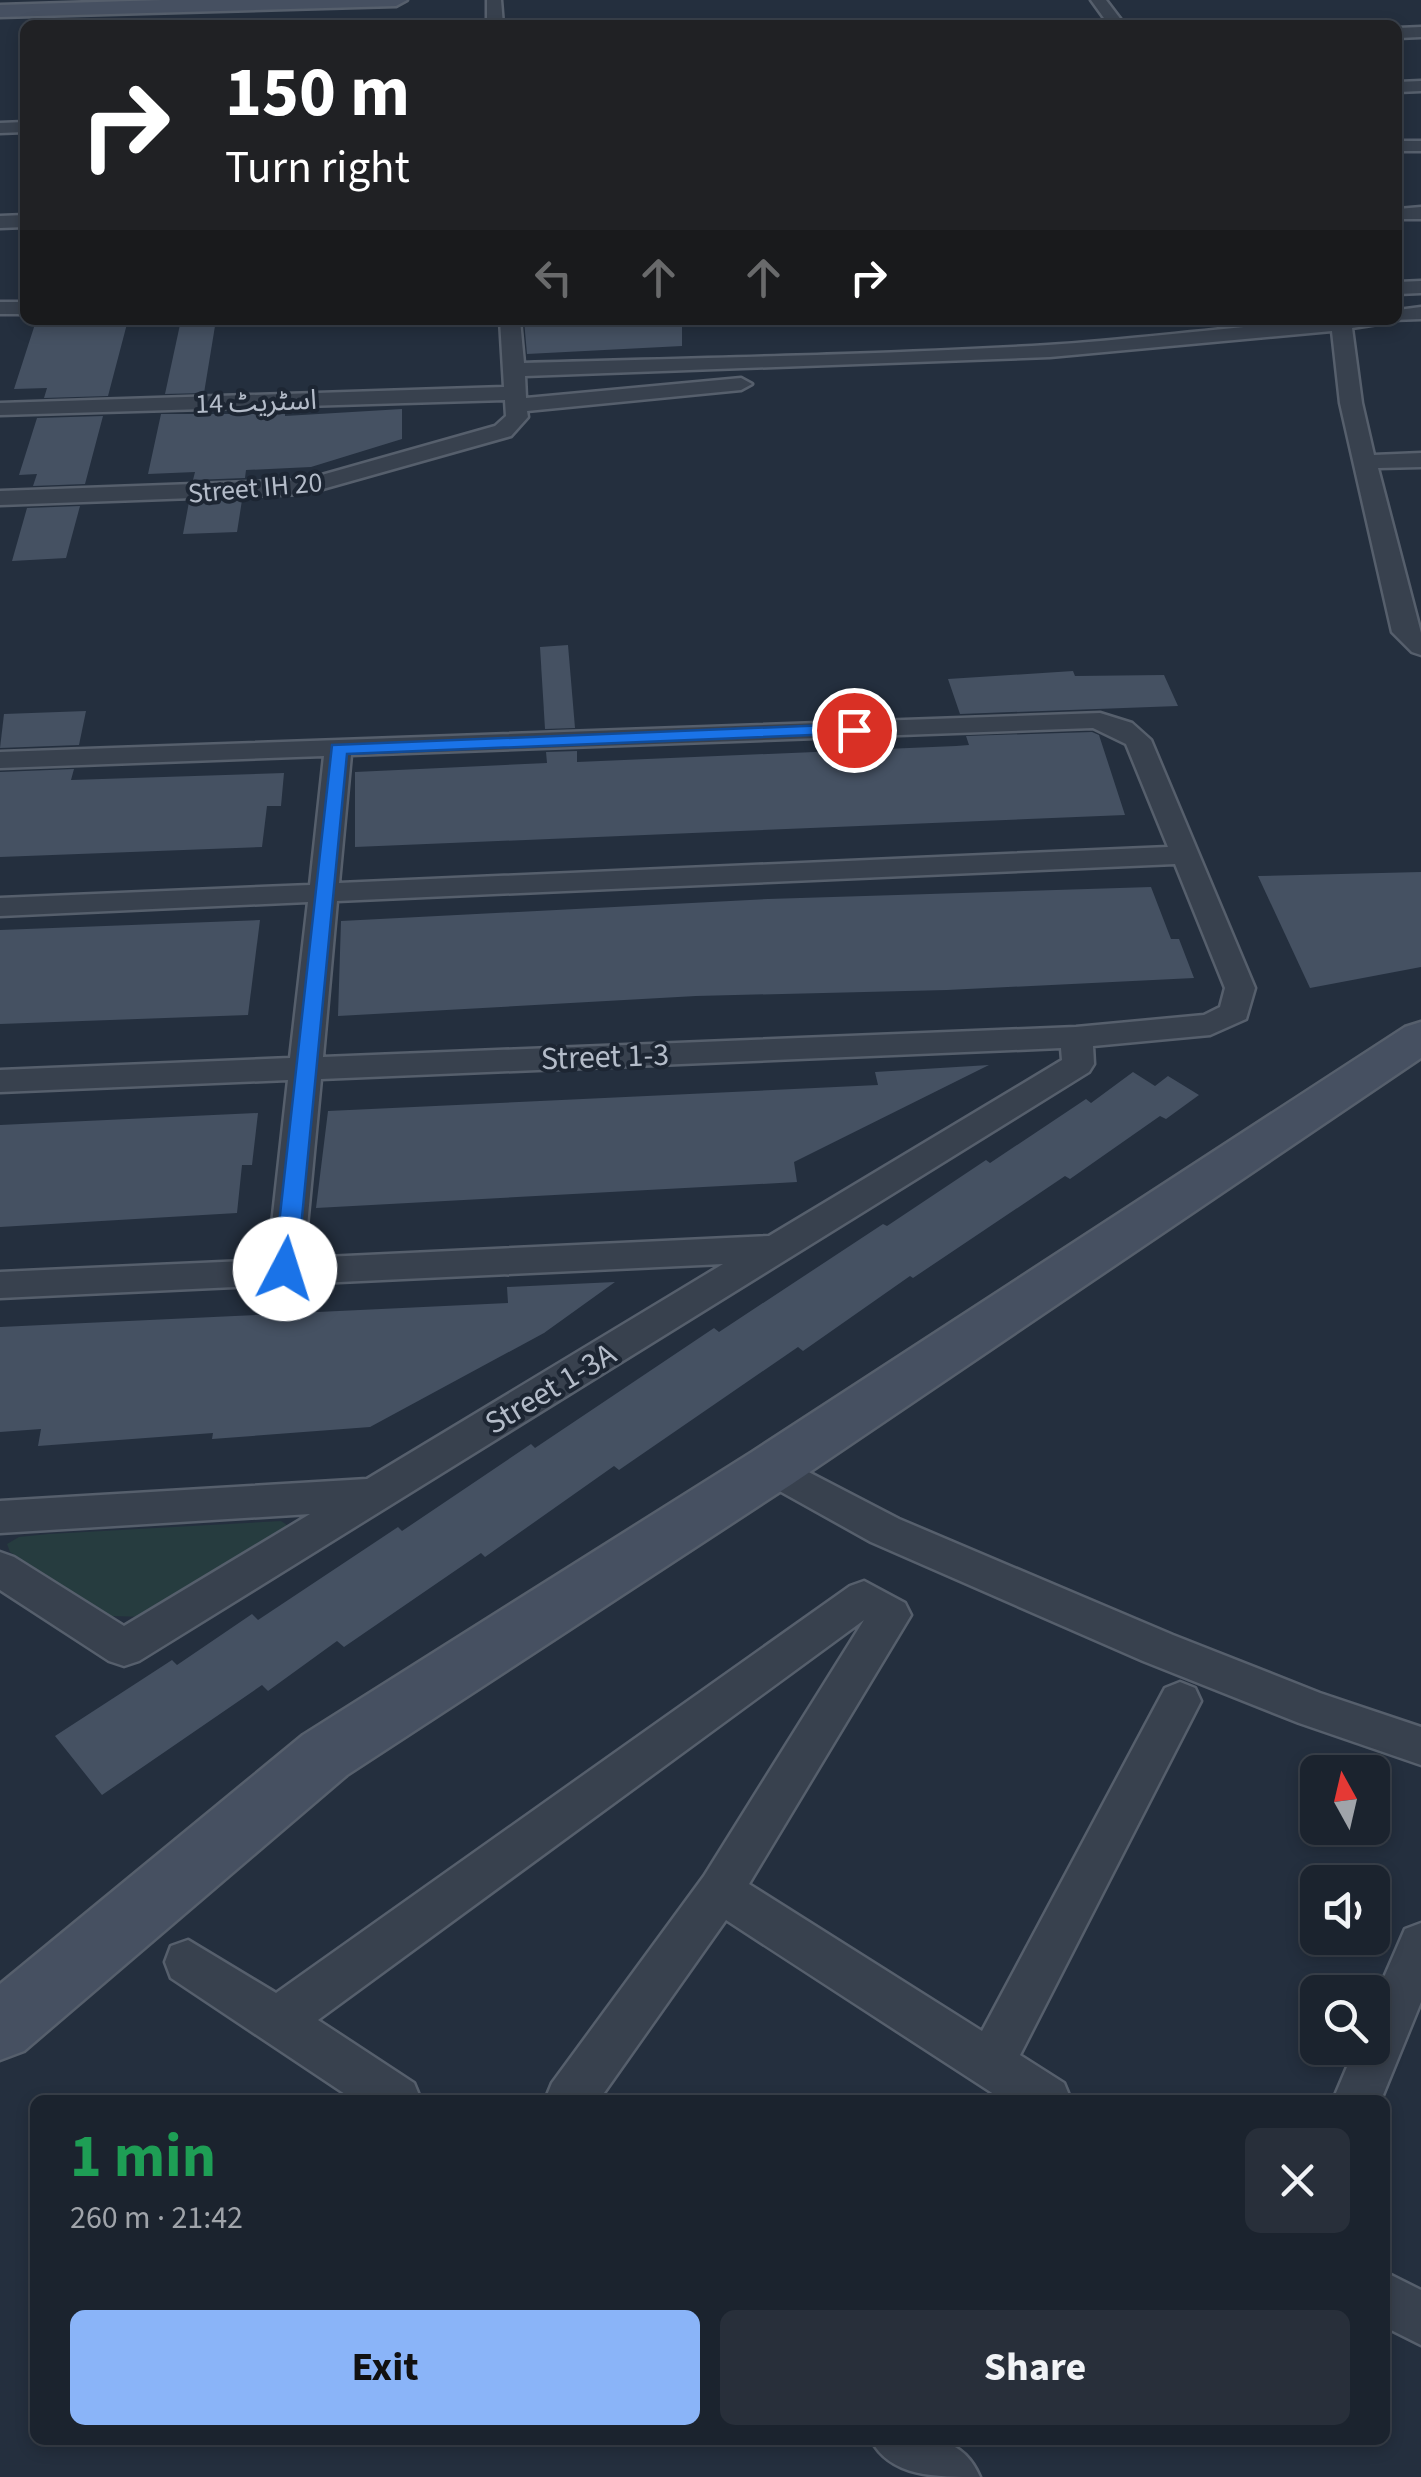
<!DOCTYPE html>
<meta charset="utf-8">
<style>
:root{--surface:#1b232e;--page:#282f3a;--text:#f1f3f6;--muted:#a0a4aa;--line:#39404a;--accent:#8ab4f8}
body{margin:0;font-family:"Source Sans 3","Noto Sans Arabic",sans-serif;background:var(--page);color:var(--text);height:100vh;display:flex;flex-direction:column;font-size:38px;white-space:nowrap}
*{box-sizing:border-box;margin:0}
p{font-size:32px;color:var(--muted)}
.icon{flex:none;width:55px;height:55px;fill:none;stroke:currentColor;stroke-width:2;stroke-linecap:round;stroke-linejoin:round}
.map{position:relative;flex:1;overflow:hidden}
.details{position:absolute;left:30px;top:2095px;width:1360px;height:350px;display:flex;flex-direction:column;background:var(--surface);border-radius:15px;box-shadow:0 5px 15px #0003,0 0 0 2px var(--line)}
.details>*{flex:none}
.hud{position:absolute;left:20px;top:20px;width:1382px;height:305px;border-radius:15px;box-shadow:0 5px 15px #0003,0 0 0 2px var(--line);background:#202124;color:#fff;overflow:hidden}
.needle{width:65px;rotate:352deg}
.controls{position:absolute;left:1300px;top:1755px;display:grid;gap:20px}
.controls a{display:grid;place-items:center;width:90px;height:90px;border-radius:15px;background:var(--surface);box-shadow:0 5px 15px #0003,0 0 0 2px var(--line);font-size:50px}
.pin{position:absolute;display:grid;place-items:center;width:85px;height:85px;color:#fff;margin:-42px;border:5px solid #fff;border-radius:50%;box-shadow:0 2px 10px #0007}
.me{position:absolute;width:110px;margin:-55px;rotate:5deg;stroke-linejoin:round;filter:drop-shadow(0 0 8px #0008)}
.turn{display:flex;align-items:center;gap:35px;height:210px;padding:0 40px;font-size:45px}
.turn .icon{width:130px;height:130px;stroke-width:2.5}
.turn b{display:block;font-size:70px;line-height:85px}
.lanes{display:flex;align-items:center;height:95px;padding:0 40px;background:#0003;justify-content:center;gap:50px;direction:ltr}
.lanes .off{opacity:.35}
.round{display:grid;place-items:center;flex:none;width:105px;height:105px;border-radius:15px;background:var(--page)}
.overview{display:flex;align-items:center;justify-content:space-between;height:170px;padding:0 40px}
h1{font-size:60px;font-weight:700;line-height:75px;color:#1e9e55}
.action{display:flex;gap:20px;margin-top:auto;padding:20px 40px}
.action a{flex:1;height:115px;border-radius:15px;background:var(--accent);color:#111;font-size:40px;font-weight:700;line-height:115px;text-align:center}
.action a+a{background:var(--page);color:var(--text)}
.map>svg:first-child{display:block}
.green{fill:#263c3f}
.building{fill:#455162}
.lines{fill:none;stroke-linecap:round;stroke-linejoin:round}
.street-casing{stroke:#565f6c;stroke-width:5}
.secondary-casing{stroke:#565f6c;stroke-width:5}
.street{fill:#38414e;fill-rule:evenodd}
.secondary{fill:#465061;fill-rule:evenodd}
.route{fill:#1a73e8;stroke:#114b97;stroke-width:2.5}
.labels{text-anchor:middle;stroke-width:8;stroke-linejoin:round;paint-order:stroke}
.far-street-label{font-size:28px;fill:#b4bcc9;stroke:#1d2633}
.street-label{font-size:32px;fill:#b4bcc9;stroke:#1d2633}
</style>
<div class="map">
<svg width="1421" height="2477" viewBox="0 0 1421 2477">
<rect width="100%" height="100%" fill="#242f3e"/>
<polygon class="green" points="281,1521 290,1527 148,1617 109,1616 10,1552 7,1544 19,1537 49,1534"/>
<g class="building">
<polygon points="128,320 108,396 44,398 47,388 14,389 36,321"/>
<polygon points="181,320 216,320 204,393 165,394"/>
<polygon points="524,320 682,320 682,346 527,354"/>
<polygon points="402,409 402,439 311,467 246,470 245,478 193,480 195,472 148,474 161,414 285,414 285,416"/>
<polygon points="103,416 85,484 33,486 37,474 19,475 37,418"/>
<polygon points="242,500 237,532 183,534 189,502"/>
<polygon points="80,506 66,558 12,561 27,508"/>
<polygon points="568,645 575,728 545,729 540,647"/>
<polygon points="1073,671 1075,676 1164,675 1178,706 960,714 948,679"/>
<polygon points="86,711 79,745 0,748 4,714"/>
<polygon points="1092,732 1099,735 1125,815 355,847 355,772 547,763 546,752 577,751 577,762 956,746 969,745 966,736"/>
<polygon points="74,769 71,780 284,773 281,806 267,806 262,847 0,857 0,772"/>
<polygon points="1421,872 1421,967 1310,988 1258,876"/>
<polygon points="1151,887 1171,939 1179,939 1194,978 947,990 696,996 338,1016 341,921 768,899"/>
<polygon points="260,920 248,1015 0,1024 0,930"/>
<polygon points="989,1065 794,1162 797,1182 316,1208 328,1111 878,1085 875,1072"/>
<polygon points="1133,1072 1155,1086 1168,1076 1199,1095 1166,1119 1160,1116 1070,1179 1065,1176 913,1278 910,1276 803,1351 798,1347 619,1470 614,1466 485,1557 481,1553 344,1647 337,1641 268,1691 262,1685 102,1795 55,1736 172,1660 177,1665 252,1614 258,1620 398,1527 402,1531 531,1444 535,1448 714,1328 719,1332 883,1224 887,1226 986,1160 990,1163 1086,1099 1091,1103"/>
<polygon points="258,1113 252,1165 242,1165 237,1213 0,1227 0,1125"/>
<polygon points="615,1282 544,1333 370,1427 212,1439 213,1433 38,1446 41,1429 0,1432 0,1327 508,1303 507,1287"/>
</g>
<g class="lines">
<g class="street-casing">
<g id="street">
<polygon points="487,0 501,0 503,25 487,25"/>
<polygon points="1091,0 1106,0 1125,25 1109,25"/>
<polygon points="1421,27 1421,37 1398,38 1398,28"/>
<polygon points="1421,81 1421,91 1398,92 1398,82"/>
<polygon points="25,122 25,132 0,133 0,123"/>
<rect x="1398" y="141" width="23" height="10"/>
<polygon points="1421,207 1421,219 1398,219 1398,209"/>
<polygon points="25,215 25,227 0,228 0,216"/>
<polygon points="1421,281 1421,293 1398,294 1398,282"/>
<rect x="0" y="302" width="25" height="12"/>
<polygon points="1421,307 1421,319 1391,320 1398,320 1398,310"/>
<path d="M500 320H520L524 363C698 358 873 355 1048 345 1159 338 1270 320 1381 320L1378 324 1352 328 1362 403 1374 455 1421 453V467L1378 468 1421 633V655L1412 652 1392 632 1340 403 1332 331 1050 357 525 376 526 398 741 378 752 384 741 390 527 411 528 417 511 436 305 494 0 505V491L304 480 495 426 506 416 505 400 0 415V403L504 387Z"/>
<path d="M1100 713 1132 723 1151 740 1255 988 1246 1019 1210 1035 1093 1046 1094 1064 1089 1072 139 1661 124 1666 109 1661 0 1590V1552L14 1557 124 1626 310 1514 0 1533V1501L367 1479 723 1264 0 1298V1272L268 1260 288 1080 0 1092V1070L290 1058 308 902 0 916V898L310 885 324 756 0 768V752ZM1093 728 1126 744 1168 847 339 883 351 755ZM1175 864 1225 988 1220 1007 1204 1015 1076 1027 323 1057 337 901ZM1061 1048 1062 1060 769 1236 304 1258 321 1079Z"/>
<polygon points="772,1453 899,1519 1173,1635 1320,1693 1421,1727 1421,1765 1299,1723 1143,1661 871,1542 758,1479 753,1468 758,1457"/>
<polygon points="864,1581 905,1603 911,1615 749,1884 982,2031 1165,1688 1180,1682 1195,1688 1201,1701 1020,2055 1064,2083 1071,2100 1003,2100 726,1920 599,2100 545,2100 552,2083 704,1876 864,1620 318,2020 414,2083 421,2100 354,2100 171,1978 165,1962 171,1946 188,1940 276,1993 850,1586"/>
<polygon points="1421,1923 1421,2002 1381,2100 1333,2100 1355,2048 1372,2048 1372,2005 1405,1929"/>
<polygon points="1385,2272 1421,2290 1421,2345 1385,2327"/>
<path d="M871 2440C916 2440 959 2428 980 2477 935 2477 891 2477 871 2440Z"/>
</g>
</g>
<g class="secondary-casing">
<g id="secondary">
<polygon points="163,0 407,0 396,6 0,17 0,5"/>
<polygon points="1421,1022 1421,1058 792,1484 347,1775 24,2051 0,2060 0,1984 303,1735 752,1452 1405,1027"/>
</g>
</g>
<use href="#street" class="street"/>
<use href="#secondary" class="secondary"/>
</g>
<polygon class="route" points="854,724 863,730 861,733 347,754 297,1269 293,1275 277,1275 274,1269 332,745"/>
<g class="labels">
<g class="far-street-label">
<text transform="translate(256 401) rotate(-2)" y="10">اسٹریٹ 14</text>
<text transform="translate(255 487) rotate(-5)" y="10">Street IH 20</text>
</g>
<g class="street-label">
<text transform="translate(605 1056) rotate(-2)" y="11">Street 1-3</text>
<text transform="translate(550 1388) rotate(-31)" y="11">Street 1-3A</text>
</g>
</g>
</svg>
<div class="controls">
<a><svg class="needle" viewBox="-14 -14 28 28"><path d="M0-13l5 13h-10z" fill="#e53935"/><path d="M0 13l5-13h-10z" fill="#a0a4aa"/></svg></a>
<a><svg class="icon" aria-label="sound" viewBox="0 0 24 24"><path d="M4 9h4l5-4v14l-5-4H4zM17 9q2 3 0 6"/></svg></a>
<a><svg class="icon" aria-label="search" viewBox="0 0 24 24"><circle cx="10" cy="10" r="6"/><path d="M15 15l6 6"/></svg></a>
</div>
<div class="pin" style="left:854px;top:730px;background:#d93025"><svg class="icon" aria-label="arrive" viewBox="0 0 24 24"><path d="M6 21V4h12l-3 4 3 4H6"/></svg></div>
<svg class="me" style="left:285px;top:1269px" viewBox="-20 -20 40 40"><circle r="19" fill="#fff"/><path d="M0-13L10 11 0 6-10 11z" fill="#1a73e8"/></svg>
<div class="hud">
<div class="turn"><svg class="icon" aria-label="right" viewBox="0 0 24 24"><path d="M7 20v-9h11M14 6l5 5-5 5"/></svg><div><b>150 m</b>Turn right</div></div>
<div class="lanes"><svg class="icon off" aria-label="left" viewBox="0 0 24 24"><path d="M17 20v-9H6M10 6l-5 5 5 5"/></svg><svg class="icon off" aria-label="ahead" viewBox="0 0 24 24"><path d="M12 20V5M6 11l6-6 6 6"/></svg><svg class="icon off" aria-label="ahead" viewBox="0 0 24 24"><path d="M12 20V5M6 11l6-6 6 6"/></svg><svg class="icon" aria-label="right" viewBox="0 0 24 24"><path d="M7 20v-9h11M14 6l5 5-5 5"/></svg></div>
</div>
<section class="details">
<div class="overview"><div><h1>1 min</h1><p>260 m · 21:42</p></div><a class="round"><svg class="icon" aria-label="close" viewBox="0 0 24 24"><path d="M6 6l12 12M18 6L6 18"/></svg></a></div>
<div class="action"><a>Exit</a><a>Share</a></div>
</section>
</div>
